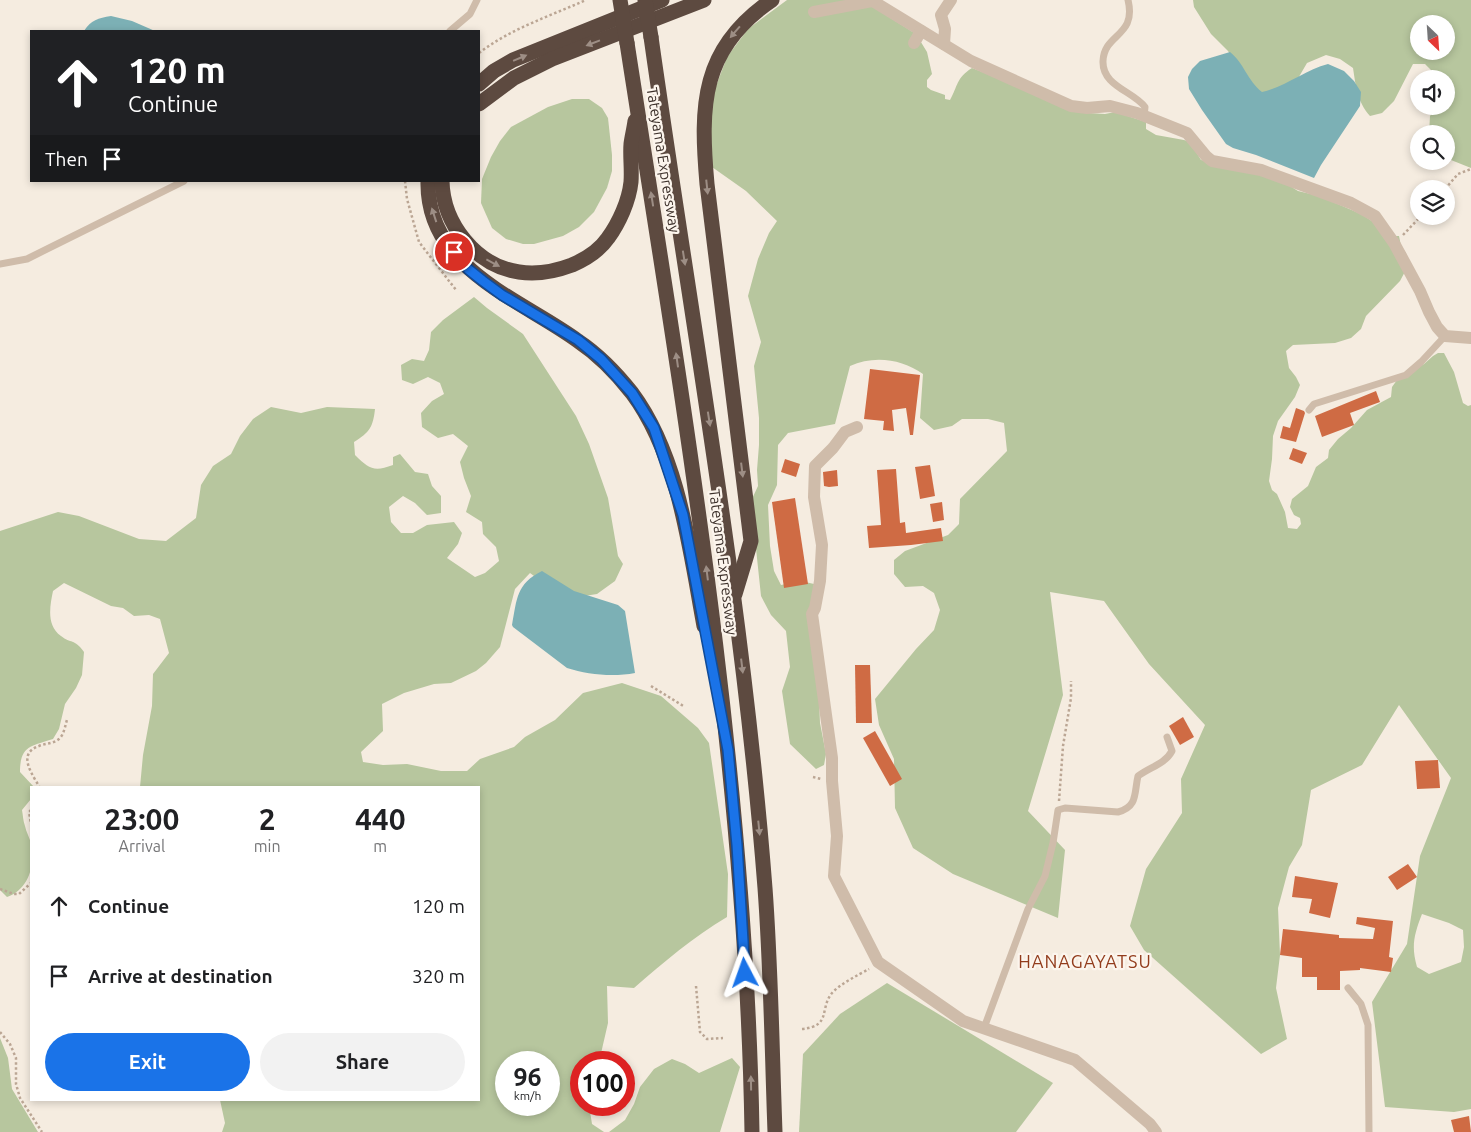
<!DOCTYPE html>
<style>
:root{--surface:#fff;--page:#f2f2f2;--text:#202124;--muted:#757577;--accent:#1a73e8}
body{margin:0;font-family:Ubuntu,sans-serif;background:var(--page);color:var(--text);height:100vh;display:flex;flex-direction:column;font-size:19px;white-space:nowrap}
*{box-sizing:border-box;margin:0}
p{font-size:16px;color:var(--muted)}
.icon{flex:none;width:28px;height:28px;fill:none;stroke:currentColor;stroke-width:2;stroke-linecap:round;stroke-linejoin:round}
.map{position:relative;flex:1;overflow:hidden}
.details{position:absolute;left:30px;top:786px;width:450px;height:315px;display:flex;flex-direction:column;background:var(--surface);border-radius:0px;box-shadow:0 2px 8px #0003}
.details>*{flex:none}
.top-card{position:absolute;left:30px;top:30px;width:450px;height:152px;border-radius:0px;box-shadow:0 2px 8px #0003;background:#202124;color:#fff;overflow:hidden}
.needle{width:32px;rotate:155deg}
.tools{position:absolute;left:1410px;top:15px;display:grid;gap:10px}
.tools a{display:grid;place-items:center;width:45px;height:45px;border-radius:50%;background:var(--surface);box-shadow:0 2px 8px #0003;font-size:25px}
.speed{position:absolute;left:495px;top:1051px;display:flex;gap:10px;font-size:25px;font-weight:700;text-align:center}
.speed>*{display:grid;place-content:center;width:65px;height:65px;border-radius:50%;background:var(--surface);box-shadow:0 2px 8px #0003;line-height:1}
.speed small{font-size:12px;font-weight:400}
.speed .limit{border:8px solid #d22;background:#fff;color:#111}
.pin{position:absolute;display:grid;place-items:center;width:42px;height:42px;color:#fff;margin:-21px;border:2px solid #fff;border-radius:50%;box-shadow:0 1px 5px #0007}
.me{position:absolute;width:55px;margin:-28px;rotate:356deg;stroke-linejoin:round;filter:drop-shadow(0 0 4px #0008)}
.turn{display:flex;align-items:center;gap:18px;height:105px;padding:0 15px;font-size:22px}
.turn .icon{width:65px;height:65px;stroke-width:2.5}
.turn b{display:block;font-size:35px;line-height:42px}
.then{display:flex;align-items:center;height:48px;padding:0 15px;background:#0003;gap:10px;font-size:19px}
.eta{display:flex;justify-content:space-evenly;align-items:center;height:85px;text-align:center}
.eta b{font-size:30px;font-weight:700;line-height:35px}
.button{display:flex;gap:10px;margin-top:auto;padding:10px 15px}
.button a{flex:1;height:58px;border-radius:30px;background:var(--accent);color:#fff;font-size:20px;font-weight:700;line-height:58px;text-align:center}
.button a+a{background:var(--page);color:var(--text)}
ul{padding:0;list-style:none}
li{display:flex;align-items:center;gap:15px;height:70px;padding:0 15px}
li div{flex:1}
li b{display:block;font-size:19px}
li em{font-style:normal}
.map>svg:first-child{display:block}
.green{fill:#b7c69e;fill-rule:evenodd}
.water{fill:#7cb0b5}
.building{fill:#cf6b44}
.lines{fill:none;stroke-linecap:round;stroke-linejoin:round}
.path{stroke:#bba694;stroke-width:2.5;stroke-dasharray:2.5 2.5;stroke-linecap:butt}
.lane{stroke:#cfbcaa;stroke-width:7}
.street{stroke:#cfbcaa;stroke-width:12}
.highway{stroke:#5d4a40;stroke-width:15}
.highway-bridge{stroke:#5d4a40;stroke-width:15}
.oneway{fill:#9d8e85}
.route-casing{stroke:#114b97;stroke-width:12}
.route{stroke:#1a73e8;stroke-width:9}
.labels{text-anchor:middle;stroke-width:4.5;stroke-linejoin:round;paint-order:stroke}
.street-label{font-size:15px;fill:#3c302a;stroke:#fcf5ed}
.quarter-label{font-size:18px;letter-spacing:1px;fill:#923c1c;stroke:#fcf5ed}
</style>
<div class="map">
<svg width="1471" height="1132" viewBox="0 0 1471 1132">
<rect width="100%" height="100%" fill="#f5ece0"/>
<g class="green">
<path d="M787 0H856L873 7 916 34 927 52 932 74 927 80V87L931 90 945 95V99L950 100C958 86 956 78 972 68L1088 113 1105 114 1115 112 1146 122V129L1156 135 1184 140 1190 142 1201 160 1238 167 1290 186 1298 191 1319 196 1361 214 1395 236H1399L1401 246 1406 253 1409 264 1400 281 1366 316 1361 329 1351 338 1335 343 1293 345 1286 351 1289 368 1296 377 1300 385 1295 397 1278 421 1273 436 1272 459 1269 481 1272 490 1277 494 1285 512 1288 528 1297 529 1301 524 1300 518 1294 515 1290 507 1292 499 1308 486 1316 467 1328 458 1329 450 1338 439 1351 428 1367 410 1391 397 1392 387 1397 380 1424 364 1433 356 1438 353H1444L1454 372 1463 403 1468 406 1471 405V1109L1454 1112 1385 1107 1372 1002 1407 944 1420 856 1451 778 1399 705 1362 765 1311 790 1302 845 1289 867 1278 908 1280 955 1276 988 1287 1039 1261 1054 1144 950 1130 926 1146 869 1182 813 1181 779 1205 725 1149 664 1104 601 1050 592 1063 695 1028 811 1065 850 1058 918 953 874 913 848 895 808 894 759 879 725 875 699 916 649 934 630 940 610 934 593 923 586 905 587 894 574V560L905 551 948 535 959 524 960 499 1007 451 1004 423 988 419H962L952 426 934 430 920 418 923 374C902 359 874 355 850 366L835 424 788 433 778 445 777 485 768 505 770 546 774 571 781 585 801 581 814 584 820 723 826 754 824 765 816 769 790 744 782 691 790 667 786 631 771 615 761 596 751 501 758 486 757 470 759 445V418L754 366 761 342 748 296 758 259 769 233 777 221 746 191 712 167 706 140 713 94 727 57 748 29ZM1422 914 1449 923 1463 930 1464 947 1461 962 1429 974 1417 967C1411 946 1414 935 1422 914Z"/>
<path d="M1193 0H1471V168L1446 158V134H1429L1430 116 1437 106H1446V79H1440L1425 64H1413L1394 101 1382 113 1370 116C1357 101 1356 87 1353 68L1340 59 1326 55 1307 63 1293 87 1257 96 1228 51 1211 34 1194 7ZM1419 24H1446V51H1419Z"/>
<polygon points="572,99 589,99 602,108 608,118 612,155 612,171 607,188 594,212 579,227 563,236 534,244 523,244 506,239 492,228 481,203 482,179 491,157 500,141 511,127 548,107"/>
<path d="M474 297 487 308 523 334 576 416 589 444 608 498 618 556 623 564 615 581 597 594 565 599 530 573 515 589 500 647 486 663 476 671 451 683 434 684 404 693 382 704 383 731 361 752 363 762 383 765 407 764 441 771H467L480 759 514 747 525 737 555 720 583 693 622 683 661 696 698 728 709 743 728 874 727 917C693 937 664 962 634 988L607 986 608 1023 599 1062H581V1105H589L592 1124 604 1132H222L225 1123 220 1100H479V788L140 787 143 755 152 706 153 674 169 653 160 619 149 615 134 616 123 608 111 606 64 583 53 591C50 606 46 625 61 636 71 644 74 638 84 652L82 675 76 688 65 704 59 729 53 739C32 746 20 745 20 772L34 787 31 788V799L22 810C23 815 23 821 25 826 26 832 30 838 31 844 35 866 29 889 7 897L0 890V531L58 512 79 516 139 539 166 541 196 518 201 485 213 466 231 454 240 436 253 419 271 407 301 413 327 407 375 409C373 427 370 432 354 442L355 455C369 469 374 472 393 465V457L400 454 415 472 428 474 432 486 441 496V513L427 515 415 503 403 496 389 507 391 522 401 533H413L427 525 454 522 462 533 458 544 447 558 475 577 485 573 499 561 496 547 483 534 482 522 466 512 471 496 464 478 460 462 468 446 453 434 438 438 422 427 421 413 432 401 444 394 440 383 428 377 413 384 402 380 401 365 412 359 424 361 429 350 431 332 443 320ZM506 1062H549V1105H506Z"/>
<polygon points="887,983 1053,1083 1016,1132 799,1132 803,1054 840,1014"/>
<polygon points="0,1038 8,1058 12,1089 38,1132 0,1132"/>
<polygon points="732,1058 740,1067 720,1132 609,1132 625,1120 634,1104 640,1087 654,1069 672,1059 685,1064 699,1073"/>
</g>
<g class="water">
<path d="M111 16 132 21 155 31H84C91 20 98 18 111 16Z"/>
<path d="M1230 52C1244 63 1247 80 1262 92 1285 87 1305 70 1328 64L1344 71 1354 81 1361 92 1360 106 1321 165 1314 178 1256 155 1233 148 1226 144 1202 110 1189 89 1188 77 1192 69 1200 61Z"/>
<path d="M542 571 574 591 618 605 625 611 635 673C614 677 588 675 567 668L513 627 512 625C517 599 516 584 542 571Z"/>
</g>
<g class="building">
<polygon points="870,369 920,375 913,435 910,435 906,408 892,410 894,431 883,430 884,421 864,419"/>
<polygon points="1376,391 1380,402 1350,413 1354,425 1322,437 1315,416"/>
<polygon points="1296,408 1304,411 1305,413 1296,442 1280,438 1283,426 1290,428"/>
<polygon points="1293,448 1307,453 1302,464 1289,459"/>
<polygon points="785,459 800,464 796,477 781,472"/>
<polygon points="930,465 935,496 920,499 915,467"/>
<polygon points="896,469 900,523 905,522 906,533 941,528 943,541 911,545 869,548 867,526 881,525 877,470"/>
<polygon points="837,470 838,486 829,487 824,486 823,472"/>
<polygon points="795,498 808,584 784,588 772,502"/>
<polygon points="942,502 944,520 933,522 930,504"/>
<polygon points="855,665 870,665 872,723 856,723"/>
<polygon points="1183,717 1194,737 1180,745 1169,726"/>
<polygon points="875,731 902,779 890,786 863,738"/>
<polygon points="1438,760 1440,788 1417,789 1415,761"/>
<polygon points="1408,864 1417,877 1397,890 1388,877"/>
<polygon points="1295,876 1338,883 1330,918 1309,913 1312,899 1292,897"/>
<polygon points="1357,917 1393,921 1389,957 1393,958 1391,972 1360,968 1360,970 1340,971 1340,990 1317,990 1317,977 1302,977 1302,958 1280,955 1283,929 1339,935 1339,938 1373,939 1375,928 1356,924"/>
<polygon points="1469,1116 1471,1132 1454,1132 1451,1120"/>
</g>
<g class="lines">
<g class="path">
<path d="M479 53C510 29 550 16 586 0"/>
<polyline points="405,181 407,199 419,242 456,290"/>
<polyline points="1445,189 1458,174 1471,169"/>
<polyline points="1403,235 1421,216"/>
<polyline points="651,686 685,707"/>
<polyline points="813,777 821,779"/>
<path d="M40 788C33 775 16 754 39 746 46 743 54 744 60 738 64 734 65 726 67 720"/>
<polyline points="1059,801 1063,746 1071,698 1071,681"/>
<polyline points="31,810 29,812 31,824"/>
<polyline points="0,889 14,894 19,894 31,883"/>
<polyline points="696,986 700,1032 707,1039 723,1038"/>
<path d="M802 1029C832 1026 819 1009 832 993 840 984 858 975 869 969"/>
<polyline points="0,1032 10,1044 16,1058 16,1084 20,1098 42,1132"/>
</g>
<g class="lane">
<path d="M1128 0C1137 37 1104 33 1103 61 1102 86 1133 91 1145 107L1144 116"/>
<polyline points="450,31 470,14 477,0"/>
<polyline points="0,264 27,259 184,181"/>
<polyline points="1309,410 1314,404 1406,375 1421,362 1445,336"/>
<polyline points="1348,988 1361,1004 1368,1025 1369,1132"/>
<path d="M984 1028 1028 909 1045 876 1053 843 1058 810 1065 808 1118 812C1138 807 1134 793 1138 776 1150 767 1165 764 1172 751L1167 737"/>
</g>
<g class="street">
<polyline points="871,0 971,61 1071,106 1087,108 1110,106 1137,113 1187,133 1206,156 1212,161 1261,170 1351,203 1375,216 1394,243 1420,291 1429,312 1437,327 1445,336 1471,338"/>
<polyline points="814,12 872,1"/>
<polyline points="914,43 921,31"/>
<polyline points="944,44 945,29 941,15 951,0"/>
<polyline points="857,427 845,432 833,448 815,466 814,497 822,545 820,581 815,608 812,614 832,758 832,781 837,836 834,876 878,962 963,1021 1075,1060 1150,1124 1156,1132"/>
</g>
<g class="highway">
<path d="M651 37C691 320 743 603 765 888 771 969 772 1051 775 1132"/>
<path d="M627 43C683 404 746 766 752 1132"/>
<polyline points="479,84 494,71 513,60 662,0"/>
<polyline points="479,104 514,78 552,59 704,0"/>
<path d="M428 181C426 269 521 299 578 341 599 355 617 374 632 393 679 456 690 551 704 626"/>
<path d="M442 181C443 224 476 266 519 272 537 275 556 271 572 265 586 259 599 251 608 238 619 223 629 201 631 182 632 169 630 156 631 144 632 136 634 129 635 121"/>
<path d="M735 594 751 541 707 184C700 105 701 48 772 0"/>
</g>
<g class="highway-bridge">
<polyline points="620,0 627,43"/>
<polyline points="645,0 651,37"/>
</g>
</g>
<defs><path id="oneway-solid" d="M-6-.8H1V-3.2L6.5 0L1 3.2V.8H-6Z" transform="scale(1.25)"/></defs>
<g class="oneway">
<use href="#oneway-solid" transform="translate(735 32) rotate(131)"/>
<use href="#oneway-solid" transform="translate(593 43) rotate(159)"/>
<use href="#oneway-solid" transform="translate(520 58) rotate(-23)"/>
<use href="#oneway-solid" transform="translate(707 187) rotate(84)"/>
<use href="#oneway-solid" transform="translate(652 199) rotate(-99)"/>
<use href="#oneway-solid" transform="translate(434 215) rotate(-108)"/>
<use href="#oneway-solid" transform="translate(684 258) rotate(81)"/>
<use href="#oneway-solid" transform="translate(493 263) rotate(28)"/>
<use href="#oneway-solid" transform="translate(677 360) rotate(-98)"/>
<use href="#oneway-solid" transform="translate(709 419) rotate(81)"/>
<use href="#oneway-solid" transform="translate(742 470) rotate(83)"/>
<use href="#oneway-solid" transform="translate(707 573) rotate(-97)"/>
<use href="#oneway-solid" transform="translate(742 666) rotate(83)"/>
<use href="#oneway-solid" transform="translate(759 828) rotate(84)"/>
<use href="#oneway-solid" transform="translate(751 1083) rotate(-91)"/>
</g>
<g class="lines">
<g class="route-casing">
<polyline id="route" points="454,252 468,269 483,281 502,295 578,340 601,359 632,393 654,428 683,515 728,750 737,845 745,973"/>
</g>
<use href="#route" class="route"/>
</g>
<g class="labels">
<g class="street-label">
<text transform="translate(663 160) rotate(81)" y="5">Tateyama Expressway</text>
<text transform="translate(723 562) rotate(83)" y="5">Tateyama Expressway</text>
</g>
<g class="quarter-label">
<text x="1085" y="968">HANAGAYATSU</text>
</g>
</g>
</svg>
<div class="tools">
<a><svg class="needle" viewBox="-14 -14 28 28"><path d="M0-13l5 13h-10z" fill="#e53935"/><path d="M0 13l5-13h-10z" fill="#757577"/></svg></a>
<a><svg class="icon" aria-label="sound" viewBox="0 0 24 24"><path d="M4 9h4l5-4v14l-5-4H4zM17 9q2 3 0 6"/></svg></a>
<a><svg class="icon" aria-label="search" viewBox="0 0 24 24"><circle cx="10" cy="10" r="6"/><path d="M15 15l6 6"/></svg></a>
<a><svg class="icon" aria-label="layers" viewBox="0 0 24 24"><path d="M12 4l9 5-9 5-9-5zM3 14l9 5 9-5"/></svg></a>
</div>
<div class="speed"><div>96<small>km/h</small></div><div class="limit">100</div></div>
<div class="pin" style="left:454px;top:252px;background:#d93025"><svg class="icon" aria-label="arrive" viewBox="0 0 24 24"><path d="M6 21V4h12l-3 4 3 4H6"/></svg></div>
<svg class="me" style="left:745px;top:973px" viewBox="-20 -20 40 40"><path d="M0-17L14 15 0 8-14 15z" fill="#1a73e8" stroke="#fff" stroke-width="4"/></svg>
<div class="top-card">
<div class="turn"><svg class="icon" aria-label="ahead" viewBox="0 0 24 24"><path d="M12 20V5M6 11l6-6 6 6"/></svg><div><b>120 m</b>Continue</div></div>
<div class="then">Then<svg class="icon" aria-label="arrive" viewBox="0 0 24 24"><path d="M6 21V4h12l-3 4 3 4H6"/></svg></div>
</div>
<section class="details">
<div class="eta">
<div><b>23:00</b><p>Arrival</p></div>
<div><b>2</b><p>min</p></div>
<div><b>440</b><p>m</p></div>
</div>
<ul>
<li><svg class="icon" aria-label="ahead" viewBox="0 0 24 24"><path d="M12 20V5M6 11l6-6 6 6"/></svg><div><b>Continue</b></div><em>120 m</em></li>
<li><svg class="icon" aria-label="arrive" viewBox="0 0 24 24"><path d="M6 21V4h12l-3 4 3 4H6"/></svg><div><b>Arrive at destination</b></div><em>320 m</em></li>
</ul>
<div class="button"><a>Exit</a><a>Share</a></div>
</section>
</div>
